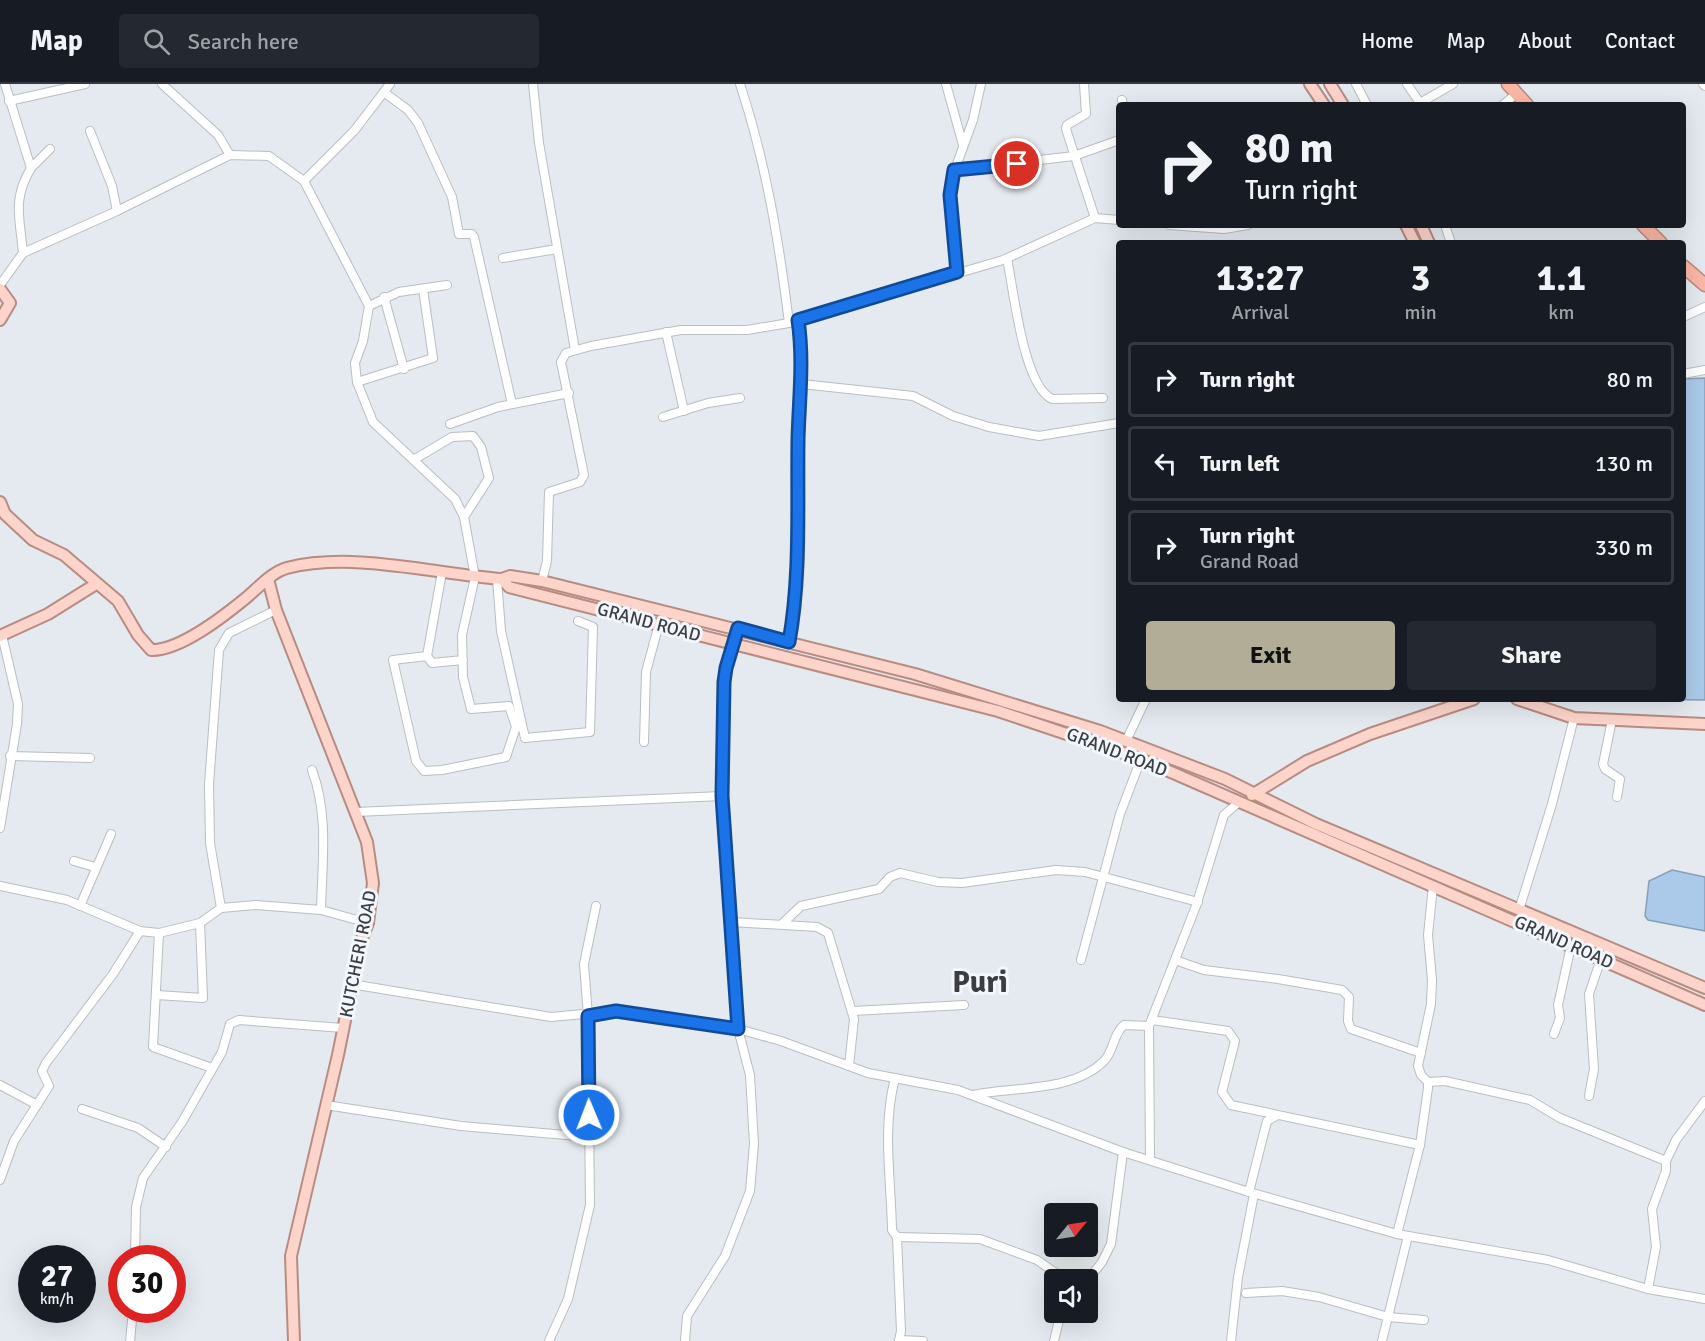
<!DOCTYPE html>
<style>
:root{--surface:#171b24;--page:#242831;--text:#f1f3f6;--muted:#9ea1a6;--line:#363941;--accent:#b2ad97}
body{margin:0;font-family:Signika,sans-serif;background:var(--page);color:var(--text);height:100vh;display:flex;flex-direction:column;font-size:22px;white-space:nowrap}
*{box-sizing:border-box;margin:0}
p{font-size:20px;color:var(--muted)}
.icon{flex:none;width:33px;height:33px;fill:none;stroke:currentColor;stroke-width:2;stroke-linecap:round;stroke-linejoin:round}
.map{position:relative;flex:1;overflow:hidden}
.drawer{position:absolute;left:1116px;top:156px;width:570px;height:462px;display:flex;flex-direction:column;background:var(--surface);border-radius:6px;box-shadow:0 6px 24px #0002}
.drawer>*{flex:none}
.banner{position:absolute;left:1116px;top:18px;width:570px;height:126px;border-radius:6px;box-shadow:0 6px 24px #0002;background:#171b24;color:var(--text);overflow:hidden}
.needle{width:39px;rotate:60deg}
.fabs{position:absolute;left:1044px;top:1119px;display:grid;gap:12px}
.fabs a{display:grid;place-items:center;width:54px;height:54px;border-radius:6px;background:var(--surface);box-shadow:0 6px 24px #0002;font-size:30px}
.speed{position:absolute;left:18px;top:1161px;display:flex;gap:12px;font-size:30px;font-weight:700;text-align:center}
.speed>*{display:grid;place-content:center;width:78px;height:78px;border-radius:50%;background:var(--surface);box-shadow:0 6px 24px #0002;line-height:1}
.speed small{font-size:15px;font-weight:400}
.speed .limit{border:9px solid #d22;background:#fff;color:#111}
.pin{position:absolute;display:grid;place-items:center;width:51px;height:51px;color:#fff;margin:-26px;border:3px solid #fff;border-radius:50%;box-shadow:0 2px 6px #0007}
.me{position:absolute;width:66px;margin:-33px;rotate:359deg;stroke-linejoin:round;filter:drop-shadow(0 0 4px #0008)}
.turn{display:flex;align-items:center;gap:21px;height:126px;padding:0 30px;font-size:27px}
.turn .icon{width:78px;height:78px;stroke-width:2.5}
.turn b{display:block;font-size:42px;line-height:51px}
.eta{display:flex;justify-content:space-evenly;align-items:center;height:102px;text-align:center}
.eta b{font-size:36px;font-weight:800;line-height:42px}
.cta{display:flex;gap:12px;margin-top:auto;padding:12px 30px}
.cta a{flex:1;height:69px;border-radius:6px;background:var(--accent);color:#111;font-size:24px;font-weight:800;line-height:69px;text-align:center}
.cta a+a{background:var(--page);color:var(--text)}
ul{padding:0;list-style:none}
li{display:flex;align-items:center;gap:18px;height:75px;margin:0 12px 9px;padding:0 18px;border:3px solid var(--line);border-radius:6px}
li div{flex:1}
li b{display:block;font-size:22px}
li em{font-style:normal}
header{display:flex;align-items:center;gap:36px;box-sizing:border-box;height:84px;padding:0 30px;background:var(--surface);border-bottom:2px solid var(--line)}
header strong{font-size:28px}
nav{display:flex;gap:33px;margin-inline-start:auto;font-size:21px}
.search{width:420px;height:54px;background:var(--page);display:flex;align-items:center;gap:15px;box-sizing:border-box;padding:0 21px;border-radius:6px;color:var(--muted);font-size:22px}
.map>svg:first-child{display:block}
.water{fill:#abc9e9;stroke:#899fb6;stroke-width:1.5}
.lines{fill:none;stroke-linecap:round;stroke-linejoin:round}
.minor-casing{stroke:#b9bec3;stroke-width:10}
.major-casing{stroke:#b88c82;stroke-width:14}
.highway-casing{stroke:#b88c82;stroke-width:15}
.minor{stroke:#fff;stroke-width:8}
.major{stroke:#fdd4ca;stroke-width:10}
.highway{stroke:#fbb7a6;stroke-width:12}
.route-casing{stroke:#114b97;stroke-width:15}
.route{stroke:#1a73e8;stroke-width:10}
.labels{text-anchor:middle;stroke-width:6;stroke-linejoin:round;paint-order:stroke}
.street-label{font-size:18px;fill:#3b3d40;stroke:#f1f7fd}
.town-label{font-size:30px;font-weight:bold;fill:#3b3d40;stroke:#f1f7fd}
</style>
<header>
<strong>Map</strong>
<div class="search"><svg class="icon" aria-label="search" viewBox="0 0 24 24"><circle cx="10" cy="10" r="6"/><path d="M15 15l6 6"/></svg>Search here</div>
<nav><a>Home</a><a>Map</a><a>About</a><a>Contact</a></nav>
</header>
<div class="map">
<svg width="1705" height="1257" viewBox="0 0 1705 1257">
<rect width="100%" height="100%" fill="#e4eaef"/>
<g class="water">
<polygon points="1705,294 1705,616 1633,615 1683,615 1683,295"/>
<polygon points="1672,786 1705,793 1705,847 1648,836 1645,832 1649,797"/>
</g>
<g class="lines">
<g class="minor-casing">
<g id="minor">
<polyline points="5,0 31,84 50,65"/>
<polyline points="162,0 218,51 230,71"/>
<polyline points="533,0 539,59 575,266"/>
<path d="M740 0C766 79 779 157 789 239"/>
<polyline points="946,0 963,61"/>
<polyline points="1084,0 1086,30 1067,41 1066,45 1095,134"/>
<polyline points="1356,0 1367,21"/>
<polyline points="1407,0 1420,19 1453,0"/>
<polyline points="1703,0 1705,2"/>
<polyline points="385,9 408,26 418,39 452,113 459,150 472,150 474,153 512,320"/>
<polyline points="1122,16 1123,21"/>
<polyline points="9,17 85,0"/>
<polyline points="1503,21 1517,9"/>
<polyline points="90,47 112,102 117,127"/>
<polyline points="954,86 1074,72 1119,56"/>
<polyline points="304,97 354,47 390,0"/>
<polyline points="1169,141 1224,145 1248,141"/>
<polyline points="1445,141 1451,159"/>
<path d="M23 169C20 134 12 116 31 84"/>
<polyline points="503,174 557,165"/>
<path d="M1007 175C1014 207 1023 301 1052 315L1103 314"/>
<polyline points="957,188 950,99 973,36 981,0"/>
<polyline points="0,201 23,169 117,127 230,71 269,72 304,97 369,222 363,257 355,279 357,298 373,338 455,415 464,433 475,493 462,551 463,593 471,625 509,622 516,643 506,673 442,686 424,687 416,677 393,576 427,572 432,579 463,576"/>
<polyline points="384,213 404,285"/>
<polyline points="369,222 399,208 447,201"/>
<polyline points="1683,233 1705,223"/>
<polyline points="666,248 684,327"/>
<polyline points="1683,290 1705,286"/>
<polyline points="357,298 433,274 423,205"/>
<polyline points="802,300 913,312 953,332 989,343 1039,352 1119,339"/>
<polyline points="663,333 708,319 740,314"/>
<polyline points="450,340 498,323 569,309"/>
<polyline points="415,375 452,353 473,352 481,363 489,394 464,433"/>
<polyline points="497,495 501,547 525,654 590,648 593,543 578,537"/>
<polyline points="542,497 547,477 549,408 580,398 584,391 561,278 566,269 591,262 681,246 747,246 789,239 1003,176 1095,134 1119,136"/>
<path d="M789 558C801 492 797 422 798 356 799 315 804 277 798 236"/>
<polyline points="427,572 442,488"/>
<polyline points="1612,636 1603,680 1605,685 1620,695 1617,713"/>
<polyline points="1126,657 1146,615"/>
<polyline points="644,658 646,588 659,540"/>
<polyline points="10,672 90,674"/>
<path d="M312 686C329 731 322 779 321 826"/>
<polyline points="356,728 722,712"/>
<polyline points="0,744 17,640 18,620 2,551"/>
<polyline points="74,777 95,783"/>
<polyline points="0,802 67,816 140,847 159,849 200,839 221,824 256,821 321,826 368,839"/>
<polyline points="80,822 111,750"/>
<polyline points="221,824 210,759 209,700 219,566 229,549 276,526"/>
<polyline points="1519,826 1552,720 1574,634"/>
<polyline points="731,838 817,843 828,849 854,935 849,982"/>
<polyline points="782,840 801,822 879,805 890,793 900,789 938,798 962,799 1056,786 1085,788 1198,818"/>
<polyline points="159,849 153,963 212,984"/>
<polyline points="1081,876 1120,730 1141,675"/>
<polyline points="1175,876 1204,886 1278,895 1342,906 1349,913 1348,937 1351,945 1421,969"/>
<polyline points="351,900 551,933 616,927 738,945 781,957 868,989 958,1006 1123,1068 1249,1108 1397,1150 1548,1176 1648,1205 1705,1215"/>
<polyline points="157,911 203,914 200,839"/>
<polyline points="853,927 964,921"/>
<polyline points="1152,936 1228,947 1235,957 1222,1008 1231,1021 1420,1061"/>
<polyline points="1554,950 1560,934 1558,921 1571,862"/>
<path d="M895 994C882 1044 891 1094 892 1146L897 1153 901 1247 899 1257"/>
<polyline points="1428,998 1445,997 1530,1016 1560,1034 1666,1077 1666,1087 1652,1125 1656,1163 1648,1205"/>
<polyline points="0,1001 37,1021"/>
<path d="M973 1011C1013 1002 1072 1009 1104 977 1114 967 1113 950 1124 941L1149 942"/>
<polyline points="1589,1012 1594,985 1589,910 1601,875"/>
<polyline points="326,1021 461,1042 589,1053"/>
<polyline points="82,1025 138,1044 166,1063"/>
<polyline points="1150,1075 1149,942 1196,822 1224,731 1239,718"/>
<polyline points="1666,1077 1676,1056 1705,1017"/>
<polyline points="0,1096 14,1057 49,1002 42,987 46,979 113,890 140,847"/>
<polyline points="1249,1108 1267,1037 1276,1032"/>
<polyline points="1397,1150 1420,1061 1428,1004 1428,998 1421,991 1418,982 1431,920 1432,896 1428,851 1433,802"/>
<polyline points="897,1153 980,1155 1037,1176 1066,1196"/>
<polyline points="135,1174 136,1123 143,1094 182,1038 222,968 230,940 239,936 343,944"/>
<polyline points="1088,1196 1102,1178 1111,1160 1123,1068"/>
<polyline points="1246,1209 1282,1207 1319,1213 1388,1233 1424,1236"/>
<polyline points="899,1256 923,1257"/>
<polyline points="130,1257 133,1226"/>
<polyline points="549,1257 568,1215 590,1121 588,932 584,880 596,822"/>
<polyline points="685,1257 687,1232 725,1172 750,1107 754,1060 750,991 738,945 722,712 724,598 732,562"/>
<polyline points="1054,1257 1061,1228"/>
<polyline points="1231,1257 1238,1193 1254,1110"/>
<polyline points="1382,1257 1408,1152"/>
</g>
</g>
<g class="major-casing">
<g id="major">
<polyline points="1310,0 1324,21"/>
<polyline points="1330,0 1343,21"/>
<polyline points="1406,141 1415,159"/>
<polyline points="1421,141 1429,159"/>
<polyline points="0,205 10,219 0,236"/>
<path d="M0 418 5 430 33 456 64 471 118 517 138 551 151 566C180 567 224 532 246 514 258 504 272 488 287 484 353 467 435 490 502 495L510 492 542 497 915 590 1100 647 1225 695 1316 740 1705 904"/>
<polyline points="268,495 276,526 367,758 373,799 368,839 361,857 338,971 291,1172 294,1257"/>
<polyline points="502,495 509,503 998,627 1141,675 1705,921"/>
<polyline points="0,552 48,530 96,500"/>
<polyline points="1517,615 1574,634 1705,640"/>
<polyline points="1252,711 1307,677 1370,650 1474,615"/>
</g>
</g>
<g class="highway-casing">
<g id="highway">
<polyline points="1508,0 1527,21"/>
<polyline points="1643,141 1661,159"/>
<polyline points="1683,182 1705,201"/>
</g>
</g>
<use href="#minor" class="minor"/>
<use href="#major" class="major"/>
<use href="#highway" class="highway"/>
</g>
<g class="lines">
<g class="route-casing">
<path id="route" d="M589 1031 588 932 616 927 738 945 722 712 724 598 726 584 738 544 789 558C801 492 797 422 798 356 799 315 804 277 798 236L957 188 950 111 954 86 1017 80"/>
</g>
<use href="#route" class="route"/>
</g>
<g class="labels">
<g class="street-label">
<text transform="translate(649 538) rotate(15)" y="6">GRAND ROAD</text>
<text transform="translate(1117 668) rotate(21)" y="6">GRAND ROAD</text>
<text transform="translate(1564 858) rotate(24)" y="6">GRAND ROAD</text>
<text transform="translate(358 870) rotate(-79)" y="6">KUTCHERI ROAD</text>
</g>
<g class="town-label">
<text x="980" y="908">Puri</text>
</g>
</g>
</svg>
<div class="fabs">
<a><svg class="needle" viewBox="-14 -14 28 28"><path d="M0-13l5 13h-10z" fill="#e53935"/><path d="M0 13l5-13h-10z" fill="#9ea1a6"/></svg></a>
<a><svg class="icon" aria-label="sound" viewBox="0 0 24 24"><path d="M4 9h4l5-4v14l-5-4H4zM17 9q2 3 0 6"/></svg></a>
</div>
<div class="speed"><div>27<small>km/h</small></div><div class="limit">30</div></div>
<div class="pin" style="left:1017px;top:80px;background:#d93025"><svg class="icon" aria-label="arrive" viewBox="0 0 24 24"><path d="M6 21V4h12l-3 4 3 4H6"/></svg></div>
<svg class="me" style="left:589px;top:1031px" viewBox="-20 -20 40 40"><circle r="17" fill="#1a73e8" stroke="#fff" stroke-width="3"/><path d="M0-11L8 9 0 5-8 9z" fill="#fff"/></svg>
<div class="banner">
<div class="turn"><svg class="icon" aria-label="right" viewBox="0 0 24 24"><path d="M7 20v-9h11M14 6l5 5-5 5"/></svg><div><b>80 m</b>Turn right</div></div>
</div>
<section class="drawer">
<div class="eta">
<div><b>13:27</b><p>Arrival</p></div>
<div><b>3</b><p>min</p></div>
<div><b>1.1</b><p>km</p></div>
</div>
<ul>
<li><svg class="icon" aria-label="right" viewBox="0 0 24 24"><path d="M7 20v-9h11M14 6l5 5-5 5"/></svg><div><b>Turn right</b></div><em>80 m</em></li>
<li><svg class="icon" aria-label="left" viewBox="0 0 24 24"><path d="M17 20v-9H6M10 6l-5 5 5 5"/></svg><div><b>Turn left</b></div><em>130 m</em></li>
<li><svg class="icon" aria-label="right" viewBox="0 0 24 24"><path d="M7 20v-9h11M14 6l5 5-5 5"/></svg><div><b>Turn right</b><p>Grand Road</p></div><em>330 m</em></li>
</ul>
<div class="cta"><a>Exit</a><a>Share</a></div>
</section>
</div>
